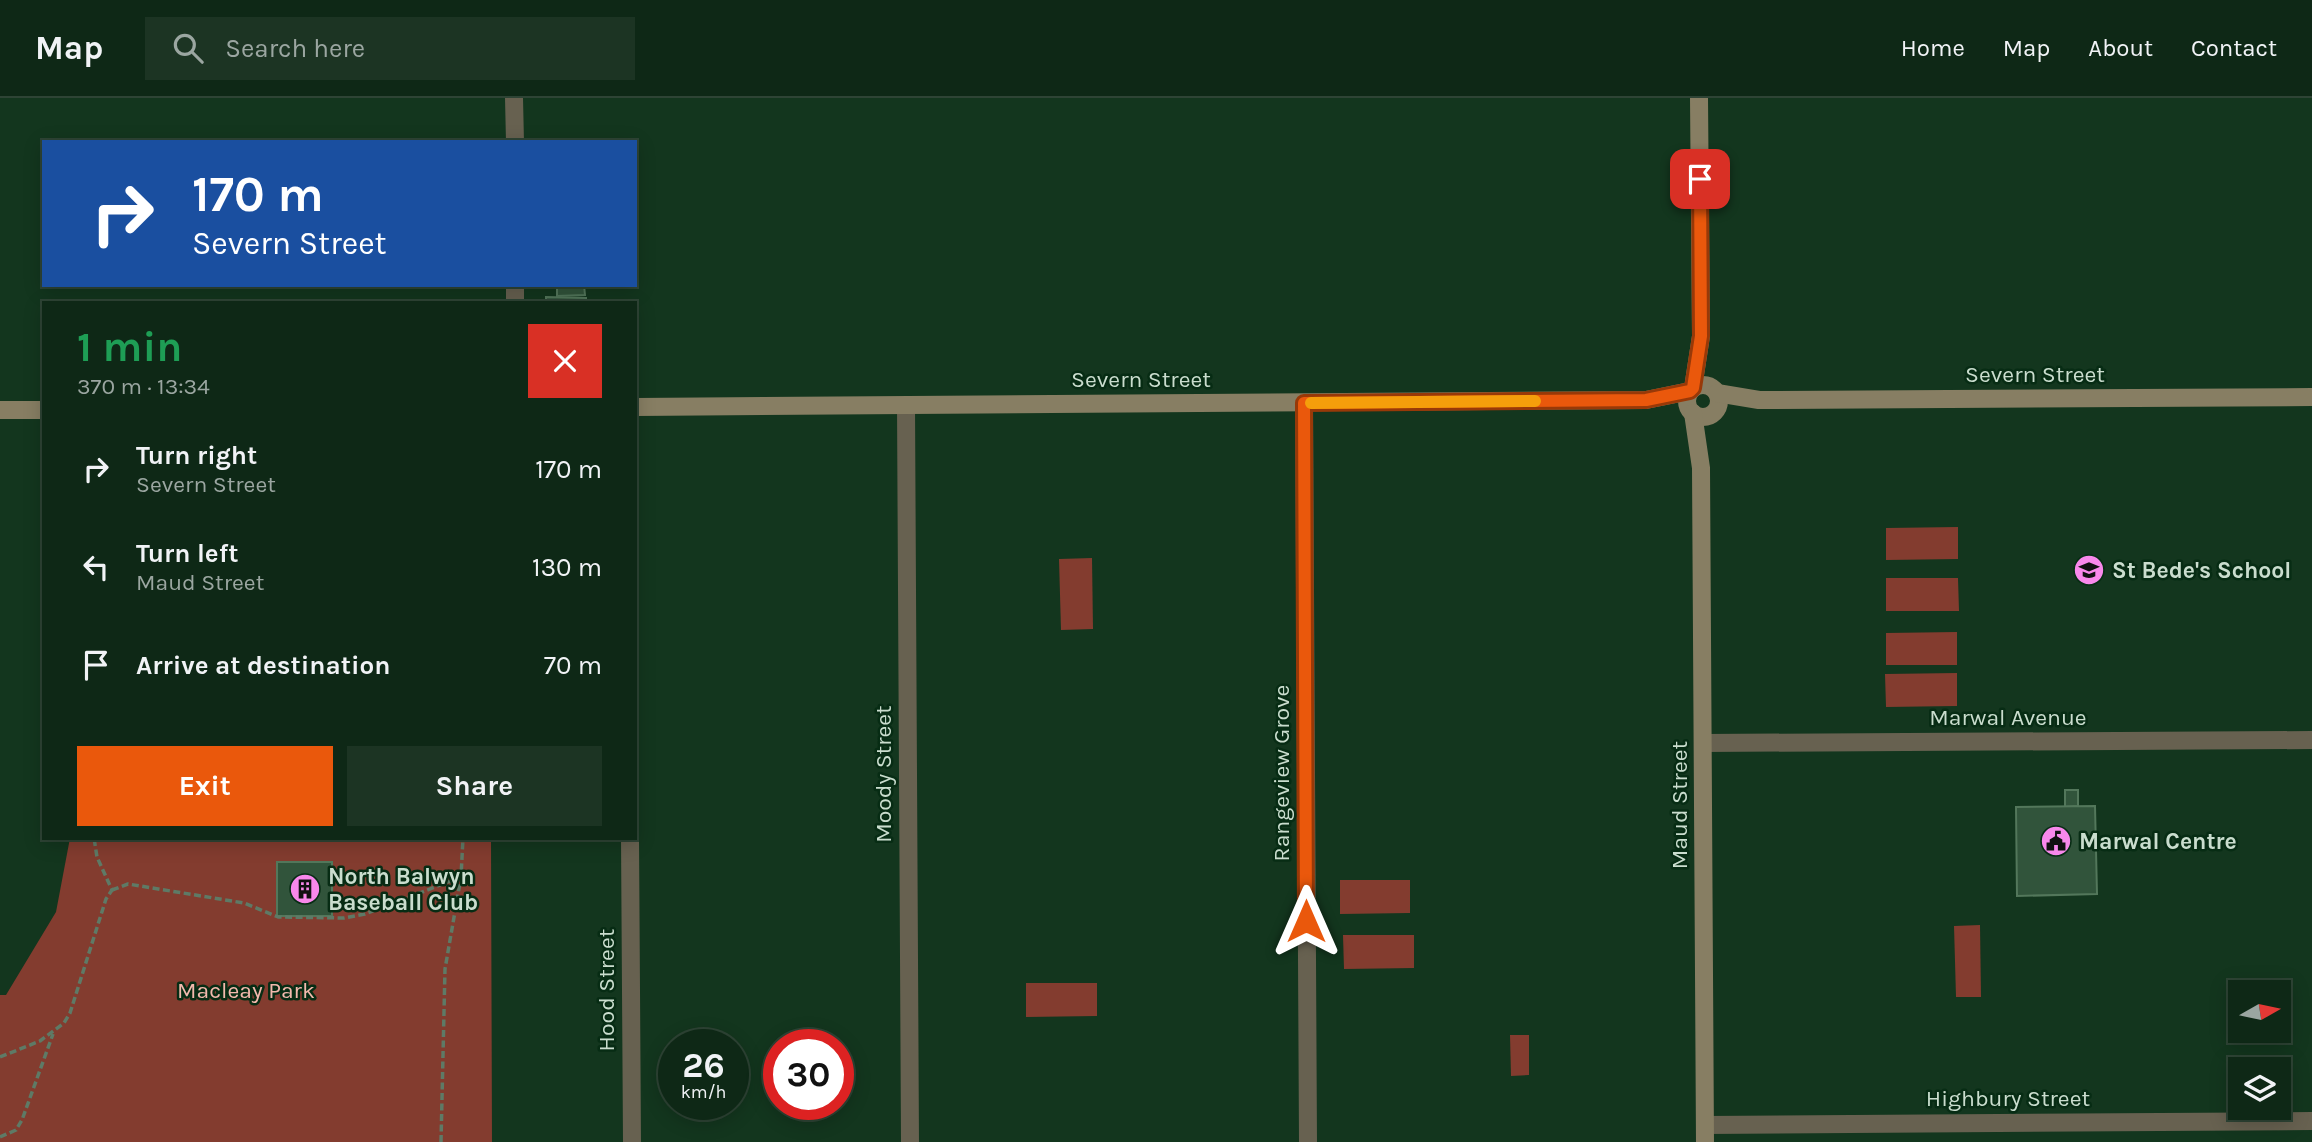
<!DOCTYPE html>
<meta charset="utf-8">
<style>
:root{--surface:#0e2816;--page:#1c3423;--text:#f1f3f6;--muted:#9ba6a1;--line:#2e4435;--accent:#ea580c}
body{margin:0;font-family:Karla,sans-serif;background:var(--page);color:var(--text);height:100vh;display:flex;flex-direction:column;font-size:26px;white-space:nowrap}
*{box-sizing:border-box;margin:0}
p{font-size:23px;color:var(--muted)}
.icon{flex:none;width:38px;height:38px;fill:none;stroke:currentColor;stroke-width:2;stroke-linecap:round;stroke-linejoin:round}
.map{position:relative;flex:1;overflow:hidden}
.details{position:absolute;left:42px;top:203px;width:595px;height:539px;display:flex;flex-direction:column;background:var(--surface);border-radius:0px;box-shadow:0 4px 18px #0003,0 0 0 2px var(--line)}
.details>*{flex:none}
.hud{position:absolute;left:42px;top:42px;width:595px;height:147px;border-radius:0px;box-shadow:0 4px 18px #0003,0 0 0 2px var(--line);background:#1a4fa0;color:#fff;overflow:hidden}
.needle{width:46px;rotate:81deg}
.controls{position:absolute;left:2228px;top:882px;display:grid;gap:14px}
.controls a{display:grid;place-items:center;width:63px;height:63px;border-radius:0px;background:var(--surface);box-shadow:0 4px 18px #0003,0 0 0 2px var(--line);font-size:35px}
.speed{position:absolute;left:658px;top:931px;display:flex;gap:14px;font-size:35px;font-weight:700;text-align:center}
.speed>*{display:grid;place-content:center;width:91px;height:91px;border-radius:50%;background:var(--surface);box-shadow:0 4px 18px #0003,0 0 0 2px var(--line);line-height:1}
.speed small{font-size:18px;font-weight:400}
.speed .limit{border:10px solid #d22;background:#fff;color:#111}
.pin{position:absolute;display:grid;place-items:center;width:60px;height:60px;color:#fff;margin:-30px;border-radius:14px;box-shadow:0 4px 10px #0006}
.me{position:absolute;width:77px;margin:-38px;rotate:0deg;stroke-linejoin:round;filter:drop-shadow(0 0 5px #0008)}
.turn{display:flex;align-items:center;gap:24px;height:147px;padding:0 35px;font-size:32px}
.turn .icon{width:91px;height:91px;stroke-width:2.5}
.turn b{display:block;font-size:49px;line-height:60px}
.round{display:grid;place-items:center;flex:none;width:74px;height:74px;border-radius:0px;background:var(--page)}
.summary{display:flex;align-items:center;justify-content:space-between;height:119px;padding:0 35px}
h1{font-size:42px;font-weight:700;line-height:52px;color:#1e9e55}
.button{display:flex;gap:14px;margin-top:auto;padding:14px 35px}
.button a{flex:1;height:80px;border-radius:0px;background:var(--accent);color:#fff;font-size:28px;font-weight:700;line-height:80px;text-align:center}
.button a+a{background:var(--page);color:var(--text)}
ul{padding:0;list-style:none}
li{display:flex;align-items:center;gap:21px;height:98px;padding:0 35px}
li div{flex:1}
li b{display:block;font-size:26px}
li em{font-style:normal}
header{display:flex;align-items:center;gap:42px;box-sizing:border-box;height:98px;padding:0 35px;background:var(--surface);border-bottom:2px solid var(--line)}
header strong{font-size:33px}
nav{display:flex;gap:38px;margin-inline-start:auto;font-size:24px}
.search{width:490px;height:63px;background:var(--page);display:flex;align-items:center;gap:18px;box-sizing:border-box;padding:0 24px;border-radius:0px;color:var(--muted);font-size:26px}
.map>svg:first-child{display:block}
.green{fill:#833c2f}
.building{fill:#31543b;stroke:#53775b;stroke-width:2}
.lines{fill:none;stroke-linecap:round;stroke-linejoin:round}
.path{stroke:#5e7a66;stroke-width:3.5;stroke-dasharray:7 3.5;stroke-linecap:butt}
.street{stroke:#676150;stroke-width:18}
.secondary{stroke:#877e63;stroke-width:18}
.route-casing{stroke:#983908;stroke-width:18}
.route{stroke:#ea580c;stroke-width:12}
.slow{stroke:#f59e0b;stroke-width:12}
.labels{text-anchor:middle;stroke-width:5;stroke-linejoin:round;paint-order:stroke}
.street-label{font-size:23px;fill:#caddce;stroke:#072c14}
.poi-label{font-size:23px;font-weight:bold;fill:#caddce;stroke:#072c14;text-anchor:start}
.park-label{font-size:23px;fill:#f3b9ad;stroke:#072c14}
</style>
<header>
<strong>Map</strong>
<div class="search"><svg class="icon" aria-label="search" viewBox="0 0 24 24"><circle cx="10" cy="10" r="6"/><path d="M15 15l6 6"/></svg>Search here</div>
<nav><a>Home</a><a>Map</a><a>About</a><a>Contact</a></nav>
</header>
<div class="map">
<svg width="2312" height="1044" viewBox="0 0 2312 1044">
<rect width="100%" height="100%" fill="#13361e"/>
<g class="green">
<polygon points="1958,429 1958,461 1886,462 1886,430"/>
<polygon points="1092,460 1093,531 1061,532 1059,461"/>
<polygon points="1886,480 1958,480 1959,513 1886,513"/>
<polygon points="1957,534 1957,567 1886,567 1886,535"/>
<polygon points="1957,575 1957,608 1886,609 1885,576"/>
<polygon points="70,740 491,740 492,1044 0,1044 0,897 6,897 56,814"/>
<polygon points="1340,782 1410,782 1410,815 1340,816"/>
<polygon points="1980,827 1981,899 1956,899 1954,828"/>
<polygon points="1343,837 1414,837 1414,870 1344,871"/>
<polygon points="1026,885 1097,885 1097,918 1026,919"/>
<polygon points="1510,937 1529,937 1529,977 1511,978"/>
</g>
<g class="building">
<polygon points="557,187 584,187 585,197 557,198"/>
<polygon points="546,199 586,200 586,205 546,205"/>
<polygon points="2065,692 2078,692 2078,708 2065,709"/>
<polygon points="2095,708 2097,796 2017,798 2016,709"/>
<rect x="277" y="764" width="55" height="54"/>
</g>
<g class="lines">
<g class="path">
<polyline points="112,792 128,786 244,805 278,819 344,820 365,816 461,779"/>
<polyline points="0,959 40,943 64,925 70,915 106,801 112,792 97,759 94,740"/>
<polyline points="0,1039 16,1032 22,1022 53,936"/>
<polyline points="441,1044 445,871 461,779 463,740"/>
</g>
<g class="street">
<polyline points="514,0 515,44"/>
<polyline points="515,187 515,205"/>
<polyline points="1304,305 1308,1044"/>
<polyline points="906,307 910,1044"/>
<polyline points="1703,645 2312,642"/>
<polyline points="630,740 632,1044"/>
<polyline points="1705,1027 2312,1023"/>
</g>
<g class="secondary">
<circle cx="1703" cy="303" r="16"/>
<polyline points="1693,290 1701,238 1699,0"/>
<polyline points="1717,295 1759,302 2312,299"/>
<polyline points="635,309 1646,302 1690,293"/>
<polyline points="0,312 44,312"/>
<polyline points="1693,315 1701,370 1705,1044"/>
</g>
</g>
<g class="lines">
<g class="route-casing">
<polyline id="route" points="1306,823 1304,305 1646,302 1690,293 1693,290 1701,238 1700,81"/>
</g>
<use href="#route" class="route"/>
<polyline class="slow" points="1311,305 1535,303"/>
</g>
<defs>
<g id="school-disc" transform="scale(1.575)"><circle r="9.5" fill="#f888eb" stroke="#072c14"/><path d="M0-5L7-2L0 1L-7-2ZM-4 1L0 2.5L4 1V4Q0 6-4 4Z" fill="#111"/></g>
<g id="civic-disc" transform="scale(1.575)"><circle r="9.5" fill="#f888eb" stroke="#072c14"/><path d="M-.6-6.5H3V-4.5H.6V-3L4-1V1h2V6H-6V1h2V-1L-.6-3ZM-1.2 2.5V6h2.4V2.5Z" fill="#111"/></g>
<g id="building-disc" transform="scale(1.575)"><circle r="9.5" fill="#f888eb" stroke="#072c14"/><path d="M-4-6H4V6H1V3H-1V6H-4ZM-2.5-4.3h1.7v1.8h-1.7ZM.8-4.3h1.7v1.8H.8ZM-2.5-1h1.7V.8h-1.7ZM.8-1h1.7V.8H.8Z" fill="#111"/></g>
</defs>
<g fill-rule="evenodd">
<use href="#school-disc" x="2089" y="472"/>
<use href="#civic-disc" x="2056" y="743"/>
<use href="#building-disc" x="305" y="791"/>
</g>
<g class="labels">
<g class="street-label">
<text x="2035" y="284">Severn Street</text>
<text x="1141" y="289">Severn Street</text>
<text x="2008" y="627">Marwal Avenue</text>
<text transform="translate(1281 675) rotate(-90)" y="8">Rangeview Grove</text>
<text transform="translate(883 676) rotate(-90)" y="8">Moody Street</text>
<text transform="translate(1679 707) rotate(-90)" y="8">Maud Street</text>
<text transform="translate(606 892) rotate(-90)" y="8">Hood Street</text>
<text x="2008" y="1008">Highbury Street</text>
</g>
<g class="poi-label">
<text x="2112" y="480">St Bede's School</text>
<text x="2079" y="751">Marwal Centre</text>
<text x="328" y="786">North Balwyn<tspan x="328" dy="26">Baseball Club</tspan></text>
</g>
<g class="park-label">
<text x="246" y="900">Macleay Park</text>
</g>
</g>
</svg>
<div class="controls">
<a><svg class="needle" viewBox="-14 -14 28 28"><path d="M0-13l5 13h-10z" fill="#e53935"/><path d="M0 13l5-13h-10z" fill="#9ba6a1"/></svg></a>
<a><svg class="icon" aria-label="layers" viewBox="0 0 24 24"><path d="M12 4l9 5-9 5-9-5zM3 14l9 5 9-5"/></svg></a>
</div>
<div class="speed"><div>26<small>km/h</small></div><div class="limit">30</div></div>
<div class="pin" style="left:1700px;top:81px;background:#d93025"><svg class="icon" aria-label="arrive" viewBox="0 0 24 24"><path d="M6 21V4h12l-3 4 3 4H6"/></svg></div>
<svg class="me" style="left:1306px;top:823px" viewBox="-20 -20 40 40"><path d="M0-17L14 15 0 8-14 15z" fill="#ea580c" stroke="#fff" stroke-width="4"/></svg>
<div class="hud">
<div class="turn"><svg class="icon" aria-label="right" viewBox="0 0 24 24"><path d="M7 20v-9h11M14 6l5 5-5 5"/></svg><div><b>170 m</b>Severn Street</div></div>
</div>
<section class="details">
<div class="summary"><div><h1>1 min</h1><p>370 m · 13:34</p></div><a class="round" style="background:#d93025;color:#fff"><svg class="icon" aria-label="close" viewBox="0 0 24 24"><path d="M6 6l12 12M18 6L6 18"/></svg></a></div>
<ul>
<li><svg class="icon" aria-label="right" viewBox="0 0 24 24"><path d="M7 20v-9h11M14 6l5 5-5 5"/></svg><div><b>Turn right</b><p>Severn Street</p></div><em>170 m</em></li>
<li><svg class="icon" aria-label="left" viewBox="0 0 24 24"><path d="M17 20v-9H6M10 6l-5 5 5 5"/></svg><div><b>Turn left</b><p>Maud Street</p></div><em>130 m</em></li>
<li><svg class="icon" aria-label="arrive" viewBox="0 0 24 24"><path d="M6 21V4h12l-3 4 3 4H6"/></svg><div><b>Arrive at destination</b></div><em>70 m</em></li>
</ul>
<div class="button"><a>Exit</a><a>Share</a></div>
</section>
</div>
